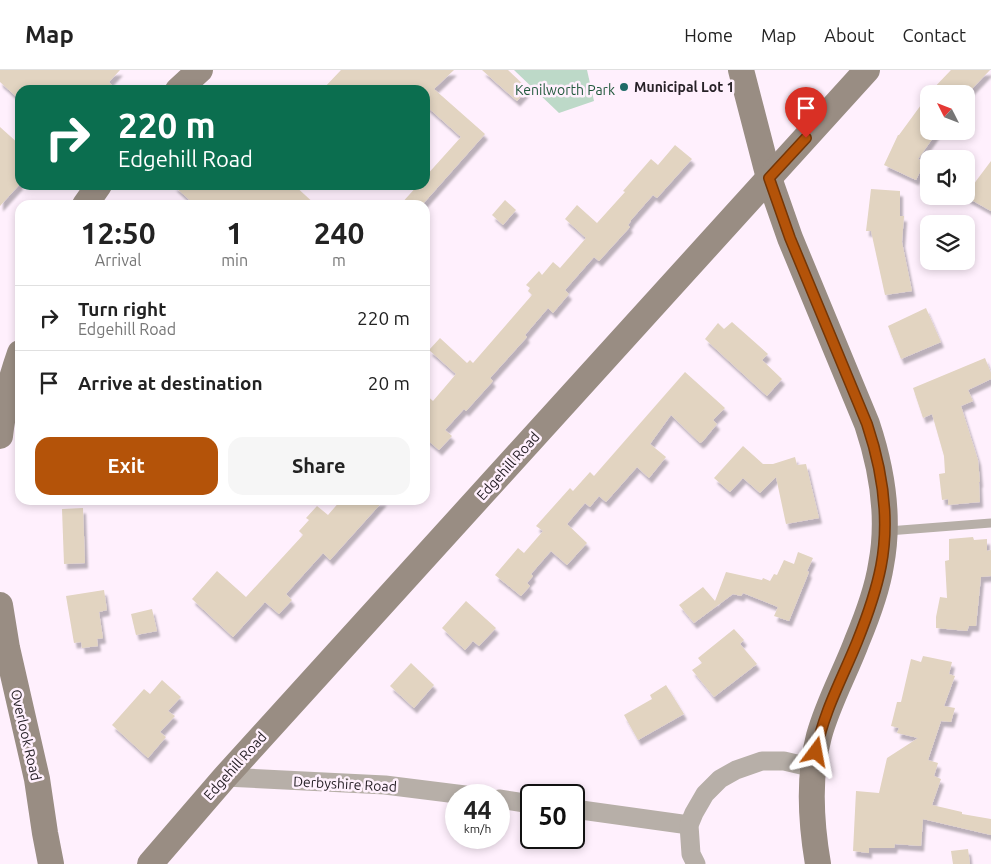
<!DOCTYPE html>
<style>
:root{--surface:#fff;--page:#f6f6f6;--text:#222;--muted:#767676;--line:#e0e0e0;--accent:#b45309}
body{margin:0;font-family:Ubuntu,sans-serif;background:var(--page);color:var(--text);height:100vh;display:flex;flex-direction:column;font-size:19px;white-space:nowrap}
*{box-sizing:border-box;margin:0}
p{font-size:16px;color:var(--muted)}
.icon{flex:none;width:28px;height:28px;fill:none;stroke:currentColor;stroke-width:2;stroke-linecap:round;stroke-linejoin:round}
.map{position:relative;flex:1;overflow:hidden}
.panel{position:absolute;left:15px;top:130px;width:415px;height:305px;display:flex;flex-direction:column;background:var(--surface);border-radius:15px;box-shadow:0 2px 8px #0003}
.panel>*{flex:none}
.banner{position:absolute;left:15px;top:15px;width:415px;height:105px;border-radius:15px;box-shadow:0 2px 8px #0003;background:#0b6e4f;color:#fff;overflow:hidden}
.needle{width:32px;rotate:312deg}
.buttons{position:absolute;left:920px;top:15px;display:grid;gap:10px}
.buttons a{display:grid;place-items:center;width:55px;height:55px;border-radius:10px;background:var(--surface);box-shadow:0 2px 8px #0003;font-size:25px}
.speed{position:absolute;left:445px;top:714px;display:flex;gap:10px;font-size:25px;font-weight:700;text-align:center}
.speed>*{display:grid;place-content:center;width:65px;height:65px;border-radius:50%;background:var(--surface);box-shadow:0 2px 8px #0003;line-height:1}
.speed small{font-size:12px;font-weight:400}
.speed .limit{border:2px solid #111;border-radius:8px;background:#fff;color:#111}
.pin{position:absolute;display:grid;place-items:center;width:42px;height:42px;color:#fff;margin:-51px -21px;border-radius:50% 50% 50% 0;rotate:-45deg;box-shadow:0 0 5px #0007}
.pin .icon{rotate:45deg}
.me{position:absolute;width:55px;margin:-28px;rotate:13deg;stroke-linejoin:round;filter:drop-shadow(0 0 4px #0008)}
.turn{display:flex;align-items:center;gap:18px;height:105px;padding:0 20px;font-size:22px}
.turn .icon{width:65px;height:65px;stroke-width:2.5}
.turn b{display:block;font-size:35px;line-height:42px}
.eta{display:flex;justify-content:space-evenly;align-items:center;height:85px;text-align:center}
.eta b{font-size:30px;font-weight:700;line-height:35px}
.primary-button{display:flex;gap:10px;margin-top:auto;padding:10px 20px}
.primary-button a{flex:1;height:58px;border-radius:15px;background:var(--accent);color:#fff;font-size:20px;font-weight:700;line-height:58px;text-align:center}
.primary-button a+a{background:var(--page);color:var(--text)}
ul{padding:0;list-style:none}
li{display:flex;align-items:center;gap:15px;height:65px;padding:0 20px;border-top:1px solid var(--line)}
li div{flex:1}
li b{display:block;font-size:19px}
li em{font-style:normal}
header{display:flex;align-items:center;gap:30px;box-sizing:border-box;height:70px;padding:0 25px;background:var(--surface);border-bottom:1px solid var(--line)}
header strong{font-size:24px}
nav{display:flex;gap:28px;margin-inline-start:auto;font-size:18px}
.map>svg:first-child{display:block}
.green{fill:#bdd9c8}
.building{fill:#e2d4c1;filter:url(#shadow)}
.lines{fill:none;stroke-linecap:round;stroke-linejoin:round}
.lane{stroke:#b7afa8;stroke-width:9}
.street{stroke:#b7afa8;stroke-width:19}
.secondary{stroke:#998d83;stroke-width:26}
.route-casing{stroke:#753606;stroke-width:12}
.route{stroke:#b45309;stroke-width:9}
.poi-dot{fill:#206b68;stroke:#fff0fd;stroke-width:2}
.labels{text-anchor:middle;stroke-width:5;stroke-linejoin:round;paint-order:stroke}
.poi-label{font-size:14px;font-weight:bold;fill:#272127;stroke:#fff0fd;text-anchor:start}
.park-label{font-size:14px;fill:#22593d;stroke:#fff0fd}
.street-label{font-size:14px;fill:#272127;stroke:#fff0fd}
</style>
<header>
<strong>Map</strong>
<nav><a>Home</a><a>Map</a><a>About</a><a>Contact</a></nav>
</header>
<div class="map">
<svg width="991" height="794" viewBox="0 0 991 794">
<defs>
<filter id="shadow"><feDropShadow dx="3" dy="5.5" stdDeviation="1" flood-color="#0004"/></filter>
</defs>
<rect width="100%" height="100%" fill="#fff0fd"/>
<polygon class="green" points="514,0 587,0 594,31 559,43"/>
<g class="building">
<polygon points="0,0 120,0 109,12 117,20 20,20 20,30 0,12"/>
<polygon points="341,0 454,0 434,19 485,64 422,135 400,135 418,115 425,115 425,107 461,67 425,35 425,20 322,20"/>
<polygon points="482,0 508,0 528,19 517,31"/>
<polygon points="951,0 990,0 967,24 929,24 929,61 938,61 918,89 925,92 916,110 884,95 898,65 899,65 929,24 928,24"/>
<polygon points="0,57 20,75 20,114 0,136"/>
<polygon points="675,75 692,89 657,128 653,125 631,150 631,151 628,155 630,157 599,191 594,187 565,220 569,224 553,243 548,238 525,265 527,267 490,308 493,311 466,341 464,339 445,360 452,366 439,380 425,368 425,324 433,331 456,304 429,280 440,268 467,293 470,290 473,293 532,225 528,221 530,218 526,215 539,201 542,205 553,192 560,198 586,168 565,149 577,135 597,153 625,122 623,121 651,89 658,95"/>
<polygon points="991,91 991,141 966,127 976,111"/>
<polygon points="173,115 294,115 316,135 195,135"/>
<polygon points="871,119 900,121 900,146 904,146 902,172 912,221 885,225 871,161 866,161"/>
<polygon points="505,130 516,140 503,155 492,145"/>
<polygon points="926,238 941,272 901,289 888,256"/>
<polygon points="732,252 768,284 762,290 782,309 767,326 705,269 718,253 724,259"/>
<polygon points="985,288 991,303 991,309 968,320 973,331 961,336 978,390 980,412 979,412 980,432 948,435 948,429 942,430 939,404 945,403 944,386 932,344 923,348 913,318"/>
<polygon points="685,302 725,338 713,350 717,354 703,371 700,373 671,345 650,374 666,387 649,408 637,397 606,432 599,426 590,437 585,433 567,454 587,473 567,495 551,481 531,504 533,506 527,513 530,516 521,526 495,505 518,478 524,483 543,461 536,456 570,418 573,421 590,402 594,406"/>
<polygon points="743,376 763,394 773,394 795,387 797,395 806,394 819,448 786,454 776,407 760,423 743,408 730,422 714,408"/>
<polygon points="341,430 384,430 330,490 323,483 286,524 292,530 279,544 265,532 233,567 192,529 217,501 246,527 303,465 299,461 309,450 306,448 317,436 328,445"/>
<polygon points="83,438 85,493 64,494 62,439"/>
<polygon points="973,467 974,470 987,469 987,481 991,480 991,506 981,507 976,556 969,556 967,561 936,558 936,547 940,527 947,528 945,491 949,490 949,469"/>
<polygon points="798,482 813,488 807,501 809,502 789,551 774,546 778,537 743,523 741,526 733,524 694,553 679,535 703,517 715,531 726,502 762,510 763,508 770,511 774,504 777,505 784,490 794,494"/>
<polygon points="104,520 107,540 99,542 103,568 97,569 98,576 82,578 81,572 74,573 66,526"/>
<polygon points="466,531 496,558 479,576 473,571 465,580 442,558"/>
<polygon points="152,539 157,561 136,565 131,544"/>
<polygon points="734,559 744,570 740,574 757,594 714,627 692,600 702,593 698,588"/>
<polygon points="923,586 952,592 949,604 955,606 944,636 955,638 951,652 941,651 928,690 938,693 934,706 941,709 932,735 962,742 962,744 991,749 991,765 923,749 921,776 895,774 894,778 869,778 869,783 853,781 856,721 879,723 887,688 918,668 897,663 899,658 891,656 897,632 901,632 911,589 921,592"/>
<polygon points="411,593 434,615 414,638 390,616"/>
<polygon points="162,610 181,627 168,641 175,646 160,662 166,667 148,688 112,655 144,619 150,624"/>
<polygon points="666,615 684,644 638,670 624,645 652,629 650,625"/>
<polygon points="968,779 970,794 953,794 951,781"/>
</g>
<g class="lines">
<polyline class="lane" points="888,461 991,453"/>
<g class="street">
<polyline points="225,707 385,715 465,725"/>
<polyline points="499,729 531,734"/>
<polyline points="574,739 689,755"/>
<polyline points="696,794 691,784 689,755 694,743 705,724 720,709 736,700 762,691 784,691 814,698"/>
</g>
<g class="secondary">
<path d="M741 0 769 108 790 168 867 354C882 399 890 448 881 495 877 521 867 547 857 571 845 603 828 633 819 666 808 707 811 753 818 794"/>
<polyline points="178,20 200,0"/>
<polyline points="85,135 99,115"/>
<path d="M0 366C3 338 11 309 20 283"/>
<polyline points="0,535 7,578 37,709 45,763 51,794"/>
<polyline points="150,794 225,707 867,0"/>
</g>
</g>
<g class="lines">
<g class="route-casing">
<path id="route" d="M806 68 769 108 790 168 867 354C882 399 890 449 881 496 876 522 867 547 857 572 842 609 823 643 816 682"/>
</g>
<use href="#route" class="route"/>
</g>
<circle class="poi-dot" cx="624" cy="17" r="5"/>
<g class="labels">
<g class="poi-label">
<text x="634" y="22">Municipal Lot 1</text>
</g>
<g class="park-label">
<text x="565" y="25">Kenilworth Park</text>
</g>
<g class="street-label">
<text transform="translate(508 396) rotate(-48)" y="5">Edgehill Road</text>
<text transform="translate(26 665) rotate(77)" y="5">Overlook Road</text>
<text transform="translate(235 696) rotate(-48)" y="5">Edgehill Road</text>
<text transform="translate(345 714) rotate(3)" y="5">Derbyshire Road</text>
</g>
</g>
</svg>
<div class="buttons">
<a><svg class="needle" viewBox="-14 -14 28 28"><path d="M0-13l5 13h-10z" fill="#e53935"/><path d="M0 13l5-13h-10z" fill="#767676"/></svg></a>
<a><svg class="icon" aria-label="sound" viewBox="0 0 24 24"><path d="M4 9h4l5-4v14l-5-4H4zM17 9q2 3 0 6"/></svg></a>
<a><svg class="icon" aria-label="layers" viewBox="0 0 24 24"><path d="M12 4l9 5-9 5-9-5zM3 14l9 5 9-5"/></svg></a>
</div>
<div class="speed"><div>44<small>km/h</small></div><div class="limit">50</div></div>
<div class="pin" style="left:806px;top:68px;background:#d93025"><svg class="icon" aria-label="arrive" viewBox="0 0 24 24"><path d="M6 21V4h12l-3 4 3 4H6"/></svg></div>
<svg class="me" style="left:816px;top:682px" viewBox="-20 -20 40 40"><path d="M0-17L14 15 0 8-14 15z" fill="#b45309" stroke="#fff" stroke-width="4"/></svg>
<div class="banner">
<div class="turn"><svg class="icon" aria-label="right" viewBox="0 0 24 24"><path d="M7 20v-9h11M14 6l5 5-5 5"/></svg><div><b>220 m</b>Edgehill Road</div></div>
</div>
<section class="panel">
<div class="eta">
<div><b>12:50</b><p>Arrival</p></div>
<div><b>1</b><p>min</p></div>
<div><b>240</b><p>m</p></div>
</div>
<ul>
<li><svg class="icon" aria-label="right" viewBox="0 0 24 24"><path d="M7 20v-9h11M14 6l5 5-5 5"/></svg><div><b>Turn right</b><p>Edgehill Road</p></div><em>220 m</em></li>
<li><svg class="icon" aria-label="arrive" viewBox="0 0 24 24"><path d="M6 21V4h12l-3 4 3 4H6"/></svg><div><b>Arrive at destination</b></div><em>20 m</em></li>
</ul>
<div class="primary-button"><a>Exit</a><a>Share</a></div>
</section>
</div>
